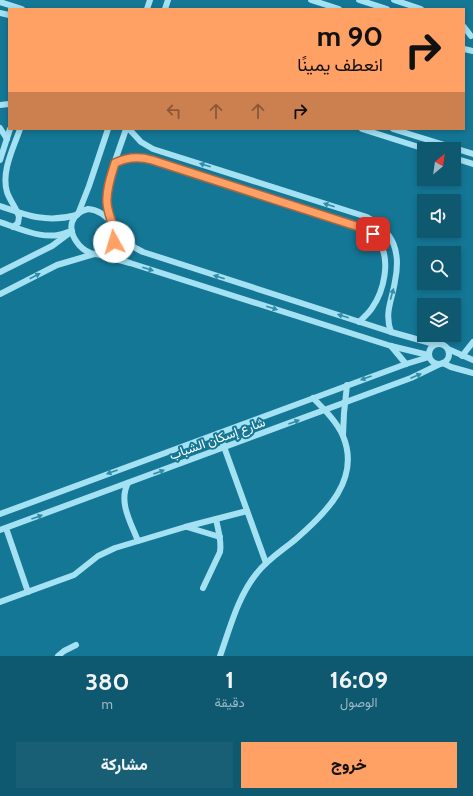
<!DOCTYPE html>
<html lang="ar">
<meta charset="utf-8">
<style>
:root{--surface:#0f5970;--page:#185f75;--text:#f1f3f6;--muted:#9bb8c3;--accent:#ffa065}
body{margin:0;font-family:Cabin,Vazirmatn,sans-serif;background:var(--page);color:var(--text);direction:rtl;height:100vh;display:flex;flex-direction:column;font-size:15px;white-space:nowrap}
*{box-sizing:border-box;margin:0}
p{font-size:13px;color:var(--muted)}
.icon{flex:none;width:22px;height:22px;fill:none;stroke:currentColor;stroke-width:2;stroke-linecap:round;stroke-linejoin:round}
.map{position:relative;height:656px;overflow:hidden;direction:ltr}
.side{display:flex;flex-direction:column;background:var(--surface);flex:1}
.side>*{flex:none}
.banner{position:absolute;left:8px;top:8px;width:457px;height:122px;border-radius:0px;box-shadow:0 2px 6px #0003;direction:rtl;background:#ffa065;color:#111;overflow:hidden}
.needle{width:26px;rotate:29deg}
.fabs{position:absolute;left:417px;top:142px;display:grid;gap:8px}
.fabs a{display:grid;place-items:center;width:44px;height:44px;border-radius:0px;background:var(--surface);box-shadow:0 2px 6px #0003;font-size:20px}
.pin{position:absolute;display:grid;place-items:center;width:34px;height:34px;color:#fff;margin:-17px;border-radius:8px;box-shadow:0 2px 6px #0006}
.me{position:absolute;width:44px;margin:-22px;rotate:354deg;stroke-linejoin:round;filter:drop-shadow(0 0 3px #0008)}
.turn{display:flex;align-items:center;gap:14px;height:84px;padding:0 16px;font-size:18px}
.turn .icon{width:52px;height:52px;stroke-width:2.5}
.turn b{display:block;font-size:28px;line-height:34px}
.lanes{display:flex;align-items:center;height:38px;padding:0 16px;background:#0003;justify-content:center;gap:20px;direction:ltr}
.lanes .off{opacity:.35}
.eta{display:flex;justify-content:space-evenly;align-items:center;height:68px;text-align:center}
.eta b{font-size:24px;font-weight:800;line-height:28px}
.action{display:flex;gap:8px;margin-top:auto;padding:8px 16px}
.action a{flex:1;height:46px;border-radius:0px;background:var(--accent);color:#111;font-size:16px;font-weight:800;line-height:46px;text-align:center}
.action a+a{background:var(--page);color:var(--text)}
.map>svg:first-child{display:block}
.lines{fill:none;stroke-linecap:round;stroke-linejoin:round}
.minor{stroke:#a4e1f2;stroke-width:6}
.oneway{fill:#318ca8}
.route-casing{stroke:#a66842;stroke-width:10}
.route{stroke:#ffa065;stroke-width:7}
.labels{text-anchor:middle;stroke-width:4;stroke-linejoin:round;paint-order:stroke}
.street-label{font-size:13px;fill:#fff;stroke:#147795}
</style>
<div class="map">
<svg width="473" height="656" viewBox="0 0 473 656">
<rect width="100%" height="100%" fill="#147795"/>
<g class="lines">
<g class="minor">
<polyline points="311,0 339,9"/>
<polyline points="359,0 387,9"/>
<polyline points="394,0 421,9"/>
<polyline points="0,2 22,9"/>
<polyline points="147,9 150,0"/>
<polyline points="165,9 168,0"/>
<polyline points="0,13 9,15"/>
<polyline points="464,27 471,36"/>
<polyline points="464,49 473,51"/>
<polyline points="0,105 9,104"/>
<polyline points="0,128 7,139"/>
<path d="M129 129 141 142 153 149 367 217C394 232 401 252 395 281 392 301 384 312 391 332"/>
<polyline points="362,129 425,149"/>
<polyline points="393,129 473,154"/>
<polyline points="454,158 473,164"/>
<polyline points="0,160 10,129"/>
<path d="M115 163C127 157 138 156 151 160L365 229C370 233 375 236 379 242 391 260 384 291 372 308 369 313 364 317 359 322"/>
<path d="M0 206C28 216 47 223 77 215"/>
<path d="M88 209C107 210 127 235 109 250 86 269 50 219 88 209Z"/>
<polyline points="78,214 89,186 108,129"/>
<path d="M112 221C110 216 108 209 107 203 106 180 119 151 126 129"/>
<path d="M0 222C21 229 46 242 68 232"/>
<path d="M13 227 18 223 19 217C17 209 10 201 7 192 1 172 13 149 20 129"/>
<polyline points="115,231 126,243 143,252 391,332 434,344"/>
<polyline points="97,254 130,263 391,346 428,355"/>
<polyline points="0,272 52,246 72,231"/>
<polyline points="0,294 57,265 94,254"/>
<circle cx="439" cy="354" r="10"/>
<polyline points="391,346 406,364"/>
<polyline points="448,349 473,360"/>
<polyline points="462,356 473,342"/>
<polyline points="443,363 451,367 473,373"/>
<polyline points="219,433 266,563"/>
<polyline points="343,435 344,413 347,385"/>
<path d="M128 483C118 502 131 523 138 541"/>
<polyline points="0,514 406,364 429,357"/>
<polyline points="187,527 220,537"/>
<polyline points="6,528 28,592"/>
<polyline points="0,530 411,378 440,364"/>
<path d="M203 588 220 552C222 541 218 530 216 519"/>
<polyline points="0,602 74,575 98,556 115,548 185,527 247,511"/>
<polyline points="58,656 64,651 76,645"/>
<path d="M220 656C230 628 238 596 257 573 268 559 283 550 296 539 326 513 361 479 343 436 337 422 324 409 313 398"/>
</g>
</g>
<defs><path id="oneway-solid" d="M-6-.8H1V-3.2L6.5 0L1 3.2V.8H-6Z"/></defs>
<g class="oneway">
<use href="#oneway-solid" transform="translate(205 165) rotate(-162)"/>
<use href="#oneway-solid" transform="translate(329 205) rotate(-162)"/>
<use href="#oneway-solid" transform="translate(148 269) rotate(18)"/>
<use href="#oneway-solid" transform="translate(35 276) rotate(-27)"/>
<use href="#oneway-solid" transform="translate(219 277) rotate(-162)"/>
<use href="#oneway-solid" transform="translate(392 294) rotate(-74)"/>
<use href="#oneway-solid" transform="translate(272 308) rotate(17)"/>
<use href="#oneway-solid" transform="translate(343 316) rotate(-162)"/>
<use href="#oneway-solid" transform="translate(416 376) rotate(-23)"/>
<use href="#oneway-solid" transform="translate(366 378) rotate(160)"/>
<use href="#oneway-solid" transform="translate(294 422) rotate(-20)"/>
<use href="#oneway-solid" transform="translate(112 472) rotate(160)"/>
<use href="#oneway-solid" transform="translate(159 472) rotate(-20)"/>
<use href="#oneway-solid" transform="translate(37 517) rotate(-20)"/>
</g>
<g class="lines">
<g class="route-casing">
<path id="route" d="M114 242C117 229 108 217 107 203 106 190 111 176 115 163 127 157 138 156 152 160L356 226 365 229 373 234"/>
</g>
<use href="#route" class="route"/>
</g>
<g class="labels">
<g class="street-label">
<text transform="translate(217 438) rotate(-20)" y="5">شارع إسكان الشباب</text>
</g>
</g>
</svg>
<div class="fabs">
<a><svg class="needle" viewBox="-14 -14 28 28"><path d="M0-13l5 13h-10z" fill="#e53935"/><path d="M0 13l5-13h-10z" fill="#9bb8c3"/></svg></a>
<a><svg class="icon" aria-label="sound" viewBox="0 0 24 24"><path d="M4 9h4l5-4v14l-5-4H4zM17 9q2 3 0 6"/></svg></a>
<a><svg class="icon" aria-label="search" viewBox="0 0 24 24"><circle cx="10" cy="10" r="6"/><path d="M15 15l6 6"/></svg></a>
<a><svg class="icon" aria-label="layers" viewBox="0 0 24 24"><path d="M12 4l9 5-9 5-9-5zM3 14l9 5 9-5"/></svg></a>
</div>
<div class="pin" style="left:373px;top:234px;background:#d93025"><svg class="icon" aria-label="arrive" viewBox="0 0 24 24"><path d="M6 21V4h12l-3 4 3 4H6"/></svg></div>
<svg class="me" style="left:114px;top:242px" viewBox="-20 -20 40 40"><circle r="19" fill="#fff"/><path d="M0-13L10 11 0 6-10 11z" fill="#ffa065"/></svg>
<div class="banner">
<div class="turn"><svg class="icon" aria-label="right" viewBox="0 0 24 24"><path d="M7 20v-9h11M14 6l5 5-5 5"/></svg><div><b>90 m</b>انعطف يمينًا</div></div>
<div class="lanes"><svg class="icon off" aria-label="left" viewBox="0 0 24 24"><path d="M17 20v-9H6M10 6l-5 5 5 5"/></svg><svg class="icon off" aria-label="ahead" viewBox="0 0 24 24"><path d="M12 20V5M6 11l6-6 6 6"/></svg><svg class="icon off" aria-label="ahead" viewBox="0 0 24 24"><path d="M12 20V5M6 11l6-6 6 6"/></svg><svg class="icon" aria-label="right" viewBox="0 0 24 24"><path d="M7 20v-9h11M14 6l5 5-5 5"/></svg></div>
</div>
</div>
<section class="side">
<div class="eta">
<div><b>16:09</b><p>الوصول</p></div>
<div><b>1</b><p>دقيقة</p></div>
<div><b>380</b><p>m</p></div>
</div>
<div class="action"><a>خروج</a><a>مشاركة</a></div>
</section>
